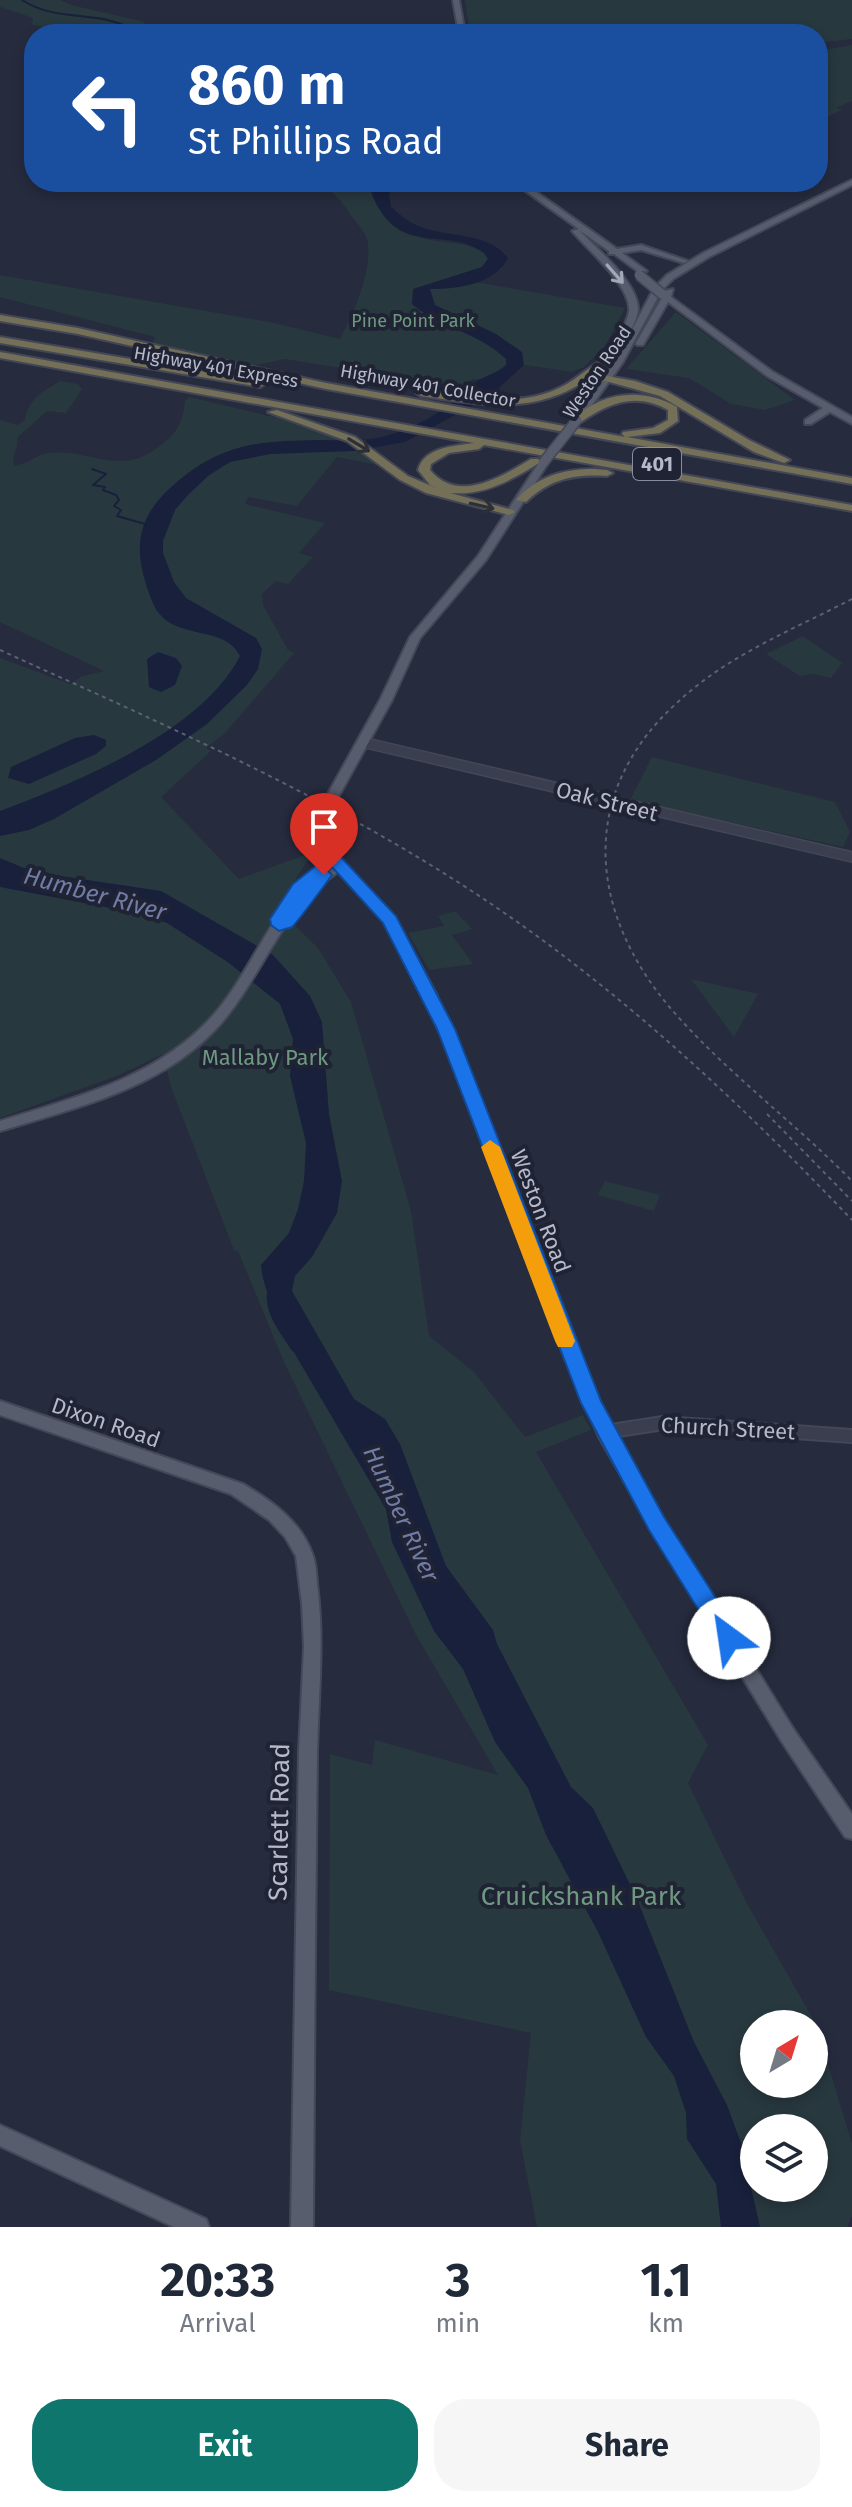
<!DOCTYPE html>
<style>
:root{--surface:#fff;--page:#f6f6f7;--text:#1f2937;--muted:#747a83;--accent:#0f766e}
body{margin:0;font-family:"Fira Sans",sans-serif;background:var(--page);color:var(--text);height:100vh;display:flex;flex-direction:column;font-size:30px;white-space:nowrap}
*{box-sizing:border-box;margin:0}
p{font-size:26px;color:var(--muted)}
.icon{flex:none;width:44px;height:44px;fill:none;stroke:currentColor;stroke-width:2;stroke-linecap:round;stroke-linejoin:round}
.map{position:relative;height:2227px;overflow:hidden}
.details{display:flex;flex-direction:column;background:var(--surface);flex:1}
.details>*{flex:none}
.banner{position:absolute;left:24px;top:24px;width:804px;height:168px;border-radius:32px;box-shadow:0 4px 12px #0003;background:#1a4fa0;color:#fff;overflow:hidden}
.needle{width:52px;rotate:38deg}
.buttons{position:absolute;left:740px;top:2010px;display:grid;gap:16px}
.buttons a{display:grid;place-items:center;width:88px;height:88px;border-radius:50%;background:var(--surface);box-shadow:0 4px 12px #0003;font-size:40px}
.pin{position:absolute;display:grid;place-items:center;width:68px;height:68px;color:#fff;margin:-82px -34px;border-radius:50% 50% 50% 0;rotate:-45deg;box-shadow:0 0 8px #0007}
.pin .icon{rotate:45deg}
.me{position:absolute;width:88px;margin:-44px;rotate:329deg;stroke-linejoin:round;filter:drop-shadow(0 0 6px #0008)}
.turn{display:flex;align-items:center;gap:28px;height:168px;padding:0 32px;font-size:36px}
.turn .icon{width:104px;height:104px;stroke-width:2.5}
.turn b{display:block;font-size:56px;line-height:68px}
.eta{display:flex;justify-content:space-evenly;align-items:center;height:136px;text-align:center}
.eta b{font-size:48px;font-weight:700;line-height:56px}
.cta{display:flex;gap:16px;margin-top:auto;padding:16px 32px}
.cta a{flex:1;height:92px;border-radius:32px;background:var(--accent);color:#fff;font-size:32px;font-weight:700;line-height:92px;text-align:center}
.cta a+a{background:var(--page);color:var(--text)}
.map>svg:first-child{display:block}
.green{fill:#28383f;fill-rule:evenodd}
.water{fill:#19203c}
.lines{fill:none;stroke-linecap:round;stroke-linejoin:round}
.stream{stroke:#19203c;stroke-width:2}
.river{fill:#19203c;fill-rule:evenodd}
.minor-far1-casing{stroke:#434757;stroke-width:12}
.minor-casing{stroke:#434757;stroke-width:16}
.major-casing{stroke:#434757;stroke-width:4}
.highway-casing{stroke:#424656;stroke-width:4}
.minor-far1{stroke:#3a3e4e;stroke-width:9}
.minor{stroke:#3a3e4e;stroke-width:12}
.major{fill:#585d6e;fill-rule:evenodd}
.highway{fill:#746f57;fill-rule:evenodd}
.rail{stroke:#5c6175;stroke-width:2;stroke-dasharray:4 4;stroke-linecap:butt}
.major-bridge-casing{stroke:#434757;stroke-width:12;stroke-linecap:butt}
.major-bridge{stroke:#585d6e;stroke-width:9}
.oneway{stroke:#a3a7b7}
.oneway2{stroke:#2c2e38}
.route{fill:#1a73e8;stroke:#114b97;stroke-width:2}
.slow{fill:#f59e0b}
.labels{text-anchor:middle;stroke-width:8;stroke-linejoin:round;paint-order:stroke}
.far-park-label{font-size:18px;fill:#6e9981;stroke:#1f2333}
.far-street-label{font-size:18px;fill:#b6b9c9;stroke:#1f2333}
.shield{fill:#1f2333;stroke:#898c9c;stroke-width:2}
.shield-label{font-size:20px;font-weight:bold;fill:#b6b9c9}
.street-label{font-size:22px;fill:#b6b9c9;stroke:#1f2333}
.park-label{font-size:22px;fill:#6e9981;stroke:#1f2333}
.water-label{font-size:24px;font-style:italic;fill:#717ca6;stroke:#1f2333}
.near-street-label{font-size:26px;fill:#b6b9c9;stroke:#1f2333}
.near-park-label{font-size:26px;fill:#6e9981;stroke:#1f2333}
</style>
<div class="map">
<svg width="852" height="2227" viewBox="0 0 852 2227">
<rect width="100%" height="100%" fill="#262b3e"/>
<g class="green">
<polygon points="0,0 61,0 71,5 141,21 166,34 79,34 44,30 41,26 32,25 33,18 0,7"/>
<polygon points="465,0 852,0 852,39 818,43 818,34 470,34"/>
<polygon points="852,45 852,101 836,108 843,109 818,122 818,51"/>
<path d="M314 182H377L375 202C387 222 411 237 436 241 452 243 470 243 484 253L488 259 482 267 452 278 625 308 605 346 584 367 572 372 526 365 490 380 473 379 460 387 285 359 256 365 152 344 155 337 0 297V275L274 323 340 339C353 315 374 268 367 239 365 231 355 221 350 214 340 198 331 189 314 182Z"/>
<polygon points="676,312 795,400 765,410 731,404 689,378 626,369"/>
<path d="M61 381 78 384 82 389 66 413 47 411 17 438C19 449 11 456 14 466 26 465 36 455 48 453 94 449 119 478 160 446 178 432 183 422 185 400L189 397 320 428 351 439 383 466 337 457 297 506 248 497 245 504 325 523 299 553 313 557 288 584 276 581 262 594 263 605 288 650 294 653 225 733 206 748 211 751 161 797 239 879 313 852 277 908 318 948 351 1002 411 1211 429 1336 474 1372 525 1437 583 1415 591 1430 536 1452 708 1745 688 1783 745 1900 816 2024 852 2144V2216L847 2227H537L520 2140 531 2033 329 1990 330 1754 372 1765 375 1740 498 1775 415 1633 284 1362 238 1251 234 1250 171 1087 163 1054 117 1076 0 1118V658L70 684 82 676 104 671 0 622V420L17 425 25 420C28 400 43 390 61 381ZM754 2024H814V2084H754ZM754 2128H814V2188H754Z"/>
<polygon points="803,636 842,663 831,678 814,674 800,676 766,654"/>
<polygon points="652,757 835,802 850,832 843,847 630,800"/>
<polygon points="455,911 472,929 452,935 473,964 429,970 408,933 444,926 438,916"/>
<polygon points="691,979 758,994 734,1037"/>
<polygon points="605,1181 660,1195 654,1211 598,1195"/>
</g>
<g class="water">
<path d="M377 182H395L389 195 391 207C399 214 407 221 418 226 447 238 487 231 508 258 494 285 457 289 430 289L435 305 496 334 522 352 524 365 490 396 405 442 354 451 271 454 230 462 208 476 187 496 175 510 163 541V553L174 582 186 598 256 638 262 649 258 669 247 685 207 724 156 760 54 819 29 830 0 836V811C77 782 201 732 240 656 224 622 168 644 152 601 135 558 132 524 168 490 218 444 254 441 319 440 343 440 363 442 386 436 409 430 437 415 456 400 463 395 467 388 474 383 484 376 496 374 506 365V359C476 331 438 327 412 304L413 289 482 267 488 259 484 253C445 224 398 261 371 192Z"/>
<polygon points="158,652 176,658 182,666 175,685 161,692 149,687 147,659"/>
<polygon points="94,735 106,740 106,746 96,754 29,784 8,778 11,767 75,738"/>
<path d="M0 858 24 868 54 875 161 891 273 955 310 996 322 1022 329 1114 342 1181 337 1213 312 1257 295 1276 292 1291 354 1399 385 1419 400 1444 446 1566 493 1630 497 1644 571 1787 593 1808 637 1899 694 2042 727 2105 741 2143 760 2227H721L716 2184 687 2139 686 2113 674 2076 646 2037 598 1932 546 1835 528 1788 495 1742 463 1669 434 1631 392 1542 386 1509 292 1349C284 1321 263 1295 261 1265L289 1233 298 1209 304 1181 306 1143 290 1076 293 1039 280 1004 229 963 167 923 137 913 0 887Z"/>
</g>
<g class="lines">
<g class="stream">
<path d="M22 0C58 24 105 8 140 34"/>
<polyline points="92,469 106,474 93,485 105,487 103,490 116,495 119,500 114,506 121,510 117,516 145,524"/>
</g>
<path class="river" d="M274 1281 279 1283 284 1313 304 1343 306 1347 304 1351 298 1353 292 1351C279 1330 260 1309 269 1283Z"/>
<g class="minor-far1-casing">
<polyline id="minor-far1" points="362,742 852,857"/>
</g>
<g class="minor-casing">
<polyline id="minor" points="605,1432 663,1423 852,1436"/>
</g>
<g class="major-casing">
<g id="major">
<polygon points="453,0 459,0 465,34 459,34"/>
<polygon points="852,180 852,185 709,257 673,279 660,292 673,289 671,297 773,372 852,417 852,424 830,412 811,424 805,424 805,420 823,408 767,376 668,302 643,345 637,345 636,343 662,298 659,295 623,362 580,422 574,422 572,420 615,362 654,288 667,275 703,253"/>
<path d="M513 182H522L617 249 641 245 688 261 684 263 641 250 622 253 647 271 640 273 614 254H609V251L579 230C596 248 637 282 638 308 639 324 613 358 603 373L595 371C605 356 627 328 629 311 631 286 588 250 572 231L579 229Z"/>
<path d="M540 461 548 463 486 560 420 638 392 700 336 801 328 819 329 841 337 856 394 917 436 994 458 1042 569 1330 612 1429 663 1518 794 1730 852 1814V1839L845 1837 782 1742 651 1528 599 1437 553 1330 444 1042 422 994 385 922 338 872 318 887 291 925 284 928C261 962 243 1001 215 1030 159 1089 75 1108 0 1131V1121C72 1098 150 1080 205 1024 234 995 252 956 274 922L283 919 310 881 331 865 317 841 316 819 324 801 380 700 410 637 478 556Z"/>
<path d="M0 1401 243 1484C272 1501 302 1522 313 1556 317 1567 316 1580 318 1592 324 1647 318 1700 317 1755 315 1912 314 2070 313 2227H291L299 1751 304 1646 302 1604 296 1556 285 1537 269 1520 231 1494 0 1415Z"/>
<polygon points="0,2125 206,2219 209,2227 174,2227 0,2146"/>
</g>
</g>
<g class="highway-casing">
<g id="highway">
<path d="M0 315 78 328 326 383 625 437 622 434 623 432 653 428 668 420V410C636 392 609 403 581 422L572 420C601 392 642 387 677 407L678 421 660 433 627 437 852 478V484L326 389 78 334 0 321Z"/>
<polygon points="0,337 260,381 265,384 260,387 0,343"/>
<path d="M0 352 852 505V511L484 445 479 449 449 453 431 464 430 470C458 504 501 477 531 459H539V463C512 480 483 496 450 493L513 510 515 512 509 515 426 493 400 480 347 441 268 412 277 410 355 437 408 476 441 490 430 485 418 470C424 447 454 446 474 443L0 358Z"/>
<path d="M608 357 613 360 612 362 596 374 635 381 668 392 749 440 790 460 784 463 754 452 660 396 591 377C536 416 484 405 421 396L416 393 421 390C466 397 518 409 561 387 578 379 591 364 608 357Z"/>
<path d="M594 469 607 470 613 473 607 476C574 474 550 479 526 502L516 500C537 476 564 469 594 469Z"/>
</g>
</g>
<use href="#minor-far1" class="minor-far1"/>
<use href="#minor" class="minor"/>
<use href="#major" class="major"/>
<use href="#highway" class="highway"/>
<g class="rail">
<path d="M852 599C794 629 729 655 680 700 577 791 587 911 672 1010 726 1072 794 1122 852 1181"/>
<path d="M0 650C154 720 310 788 453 879 602 973 731 1093 852 1220"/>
<polyline points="767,1114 852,1201"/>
</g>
<g class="major-bridge-casing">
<g id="major-bridge">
<polyline points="639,275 662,294"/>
<polyline points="543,463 577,420"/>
</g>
</g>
<use href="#major-bridge" class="major-bridge"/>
</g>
<defs><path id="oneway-shaft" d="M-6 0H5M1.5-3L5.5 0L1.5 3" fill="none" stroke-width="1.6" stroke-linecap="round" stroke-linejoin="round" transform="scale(2)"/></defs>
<use class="oneway" href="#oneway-shaft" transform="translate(615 274) rotate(49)"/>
<g class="oneway2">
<use href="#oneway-shaft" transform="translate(359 445) rotate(31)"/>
<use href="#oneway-shaft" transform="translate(482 506) rotate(13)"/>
</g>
<path class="route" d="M332 853 338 854 396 916 455 1029 601 1401 664 1517 737 1631 740 1638 737 1646 729 1649 721 1646 649 1530 581 1403 437 1029 383 923 332 867 328 871 332 875C327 882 296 924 292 927 290 928 282 930 279 931L271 925 270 919 293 884Z"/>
<polygon class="slow" points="490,1140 500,1147 575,1341 572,1347 558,1347 555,1341 481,1147"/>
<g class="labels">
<g class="far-park-label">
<text x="413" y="327">Pine Point Park</text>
</g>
<g class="far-street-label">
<text transform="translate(216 367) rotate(10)" y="6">Highway 401 Express</text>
<text transform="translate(597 372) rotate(-56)" y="6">Weston Road</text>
<text transform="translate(428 386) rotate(10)" y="6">Highway 401 Collector</text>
</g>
<rect class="shield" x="633" y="448" width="48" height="32" rx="6"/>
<g class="shield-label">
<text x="657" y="471">401</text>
</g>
<g class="street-label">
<text transform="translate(607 801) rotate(14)" y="8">Oak Street</text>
<text transform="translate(541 1211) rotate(69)" y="8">Weston Road</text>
<text transform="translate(106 1422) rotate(19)" y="8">Dixon Road</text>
<text transform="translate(728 1428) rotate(3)" y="8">Church Street</text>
</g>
<g class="park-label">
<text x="265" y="1065">Mallaby Park</text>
</g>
<g class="water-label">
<text transform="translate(95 894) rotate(15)" y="8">Humber River</text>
<text transform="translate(401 1514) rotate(65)" y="8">Humber River</text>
</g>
<g class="near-street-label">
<text transform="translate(279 1822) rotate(-89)" y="9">Scarlett Road</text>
</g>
<g class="near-park-label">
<text x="581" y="1905">Cruickshank Park</text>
</g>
</g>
</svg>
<div class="buttons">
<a><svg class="needle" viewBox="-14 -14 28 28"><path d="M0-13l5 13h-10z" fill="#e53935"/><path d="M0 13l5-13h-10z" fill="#747a83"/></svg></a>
<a><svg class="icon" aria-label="layers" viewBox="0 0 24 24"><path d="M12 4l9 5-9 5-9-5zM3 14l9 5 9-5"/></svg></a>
</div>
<div class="pin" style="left:324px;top:875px;background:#d93025"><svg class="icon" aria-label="arrive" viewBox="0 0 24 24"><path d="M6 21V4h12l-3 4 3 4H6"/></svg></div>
<svg class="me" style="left:729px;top:1638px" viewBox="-20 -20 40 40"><circle r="19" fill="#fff"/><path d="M0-13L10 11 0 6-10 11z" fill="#1a73e8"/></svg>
<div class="banner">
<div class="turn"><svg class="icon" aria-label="left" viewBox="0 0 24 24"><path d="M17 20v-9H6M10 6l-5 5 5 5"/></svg><div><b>860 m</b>St Phillips Road</div></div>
</div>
</div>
<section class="details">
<div class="eta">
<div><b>20:33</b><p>Arrival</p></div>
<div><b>3</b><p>min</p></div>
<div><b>1.1</b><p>km</p></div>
</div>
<div class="cta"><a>Exit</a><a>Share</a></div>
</section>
